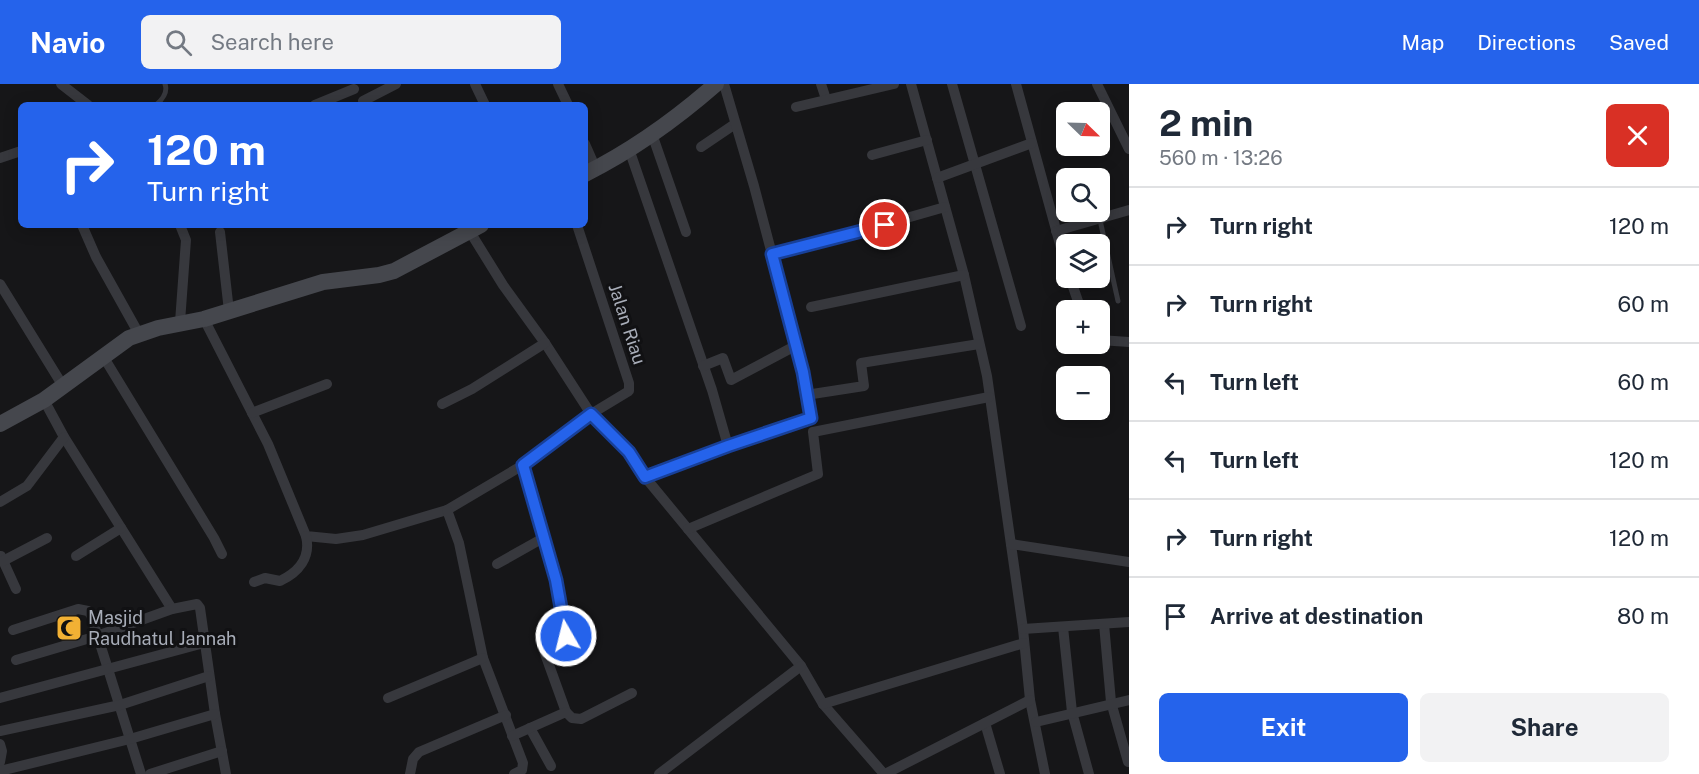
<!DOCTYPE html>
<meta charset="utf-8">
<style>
:root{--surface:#fff;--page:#f2f2f3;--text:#1f2937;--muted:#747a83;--line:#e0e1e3;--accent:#2563eb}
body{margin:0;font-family:"Public Sans",sans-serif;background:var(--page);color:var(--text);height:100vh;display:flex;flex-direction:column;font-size:22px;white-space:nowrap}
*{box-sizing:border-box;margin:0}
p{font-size:20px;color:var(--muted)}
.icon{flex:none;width:33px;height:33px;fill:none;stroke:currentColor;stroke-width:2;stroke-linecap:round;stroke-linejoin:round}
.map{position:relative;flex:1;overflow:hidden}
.details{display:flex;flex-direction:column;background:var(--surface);width:570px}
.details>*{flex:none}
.hud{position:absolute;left:18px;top:18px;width:570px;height:126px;border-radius:9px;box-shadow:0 3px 15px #0003;background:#2563eb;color:#fff;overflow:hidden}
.needle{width:39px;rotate:113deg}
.buttons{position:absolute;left:1056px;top:18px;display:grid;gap:12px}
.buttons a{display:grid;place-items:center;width:54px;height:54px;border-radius:9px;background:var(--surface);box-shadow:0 3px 15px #0003;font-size:30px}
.pin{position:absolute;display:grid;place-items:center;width:51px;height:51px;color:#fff;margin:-26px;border:3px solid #fff;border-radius:50%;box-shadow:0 2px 6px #0007}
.me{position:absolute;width:66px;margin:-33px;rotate:352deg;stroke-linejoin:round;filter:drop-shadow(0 0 4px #0008)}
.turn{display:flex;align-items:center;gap:21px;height:126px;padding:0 30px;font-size:27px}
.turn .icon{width:78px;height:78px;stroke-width:2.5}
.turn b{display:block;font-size:42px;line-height:51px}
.round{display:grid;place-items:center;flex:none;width:63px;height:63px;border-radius:9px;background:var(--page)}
.summary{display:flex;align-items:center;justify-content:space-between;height:102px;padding:0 30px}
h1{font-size:36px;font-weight:700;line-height:45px}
.button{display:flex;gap:12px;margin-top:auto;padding:12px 30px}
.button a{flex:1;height:69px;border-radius:9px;background:var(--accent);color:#fff;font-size:24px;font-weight:700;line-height:69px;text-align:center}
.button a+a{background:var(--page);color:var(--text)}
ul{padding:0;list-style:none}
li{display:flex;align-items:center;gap:18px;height:78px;padding:0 30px;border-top:2px solid var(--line)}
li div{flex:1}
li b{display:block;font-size:22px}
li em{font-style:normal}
header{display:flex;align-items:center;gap:36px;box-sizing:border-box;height:84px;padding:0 30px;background:var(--accent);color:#fff}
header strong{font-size:28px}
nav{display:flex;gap:33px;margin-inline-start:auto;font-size:21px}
.search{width:420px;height:54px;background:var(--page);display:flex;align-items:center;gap:15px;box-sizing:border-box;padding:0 21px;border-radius:9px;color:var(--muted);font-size:22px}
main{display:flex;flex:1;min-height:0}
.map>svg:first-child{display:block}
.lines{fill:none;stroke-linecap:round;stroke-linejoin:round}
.lane{stroke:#37383d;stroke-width:5}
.street{stroke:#37383d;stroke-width:10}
.secondary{stroke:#45474d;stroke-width:16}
.route-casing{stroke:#184099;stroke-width:15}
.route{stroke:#2563eb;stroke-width:10}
.labels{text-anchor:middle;stroke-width:6;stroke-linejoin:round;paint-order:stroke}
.street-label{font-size:18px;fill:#a8adb8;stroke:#111113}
.poi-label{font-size:18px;fill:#a8adb8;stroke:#111113;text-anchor:start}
</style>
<header>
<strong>Navio</strong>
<div class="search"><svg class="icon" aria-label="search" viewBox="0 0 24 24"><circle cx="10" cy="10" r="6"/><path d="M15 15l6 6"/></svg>Search here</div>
<nav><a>Map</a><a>Directions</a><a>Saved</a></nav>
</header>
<main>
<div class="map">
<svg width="1129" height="690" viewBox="0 0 1129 690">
<rect width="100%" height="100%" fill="#161618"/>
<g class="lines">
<g class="lane">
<path d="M156 21C162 16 168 8 165 0"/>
<polyline points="1100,136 1118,217"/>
</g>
<g class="street">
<polyline points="61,0 88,21"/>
<polyline points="475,0 485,21"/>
<polyline points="558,0 568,21"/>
<polyline points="821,0 826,15"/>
<polyline points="911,0 964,191 987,292 1023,545 1030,616 1045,690"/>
<polyline points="952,0 1021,242"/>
<polyline points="1016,0 1066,182"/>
<polyline points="1097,0 1129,65"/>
<polyline points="363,17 396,0"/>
<polyline points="315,21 354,5"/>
<polyline points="796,23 894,0"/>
<polyline points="652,50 686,148"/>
<polyline points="585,60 596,85"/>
<polyline points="701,63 735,40"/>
<polyline points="629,65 712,306 728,362"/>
<polyline points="872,71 927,56"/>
<polyline points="0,74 21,67"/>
<polyline points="937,94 1032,59"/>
<polyline points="82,141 96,173 139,250"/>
<polyline points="180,141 186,156 180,238"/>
<polyline points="467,143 503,201 545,259 591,330 629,368 645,393 801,582 823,620 884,690"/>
<polyline points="1056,147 1129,126"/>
<polyline points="220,148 229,227"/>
<polyline points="772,170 812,161 945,123"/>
<polyline points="1070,194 1081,226"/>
<polyline points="0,200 63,302"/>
<polyline points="811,223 964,191"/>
<polyline points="204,235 268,360 306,452 336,455 363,451 447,426 523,381 591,330 629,307 629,299 577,141"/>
<polyline points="1100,256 1129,258"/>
<polyline points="103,272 214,454 222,470"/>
<polyline points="703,282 723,274 731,296 795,262"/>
<polyline points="806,311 864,302 861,279 979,260"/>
<polyline points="44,316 64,353 172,525"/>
<polyline points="442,320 472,305 545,259"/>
<polyline points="252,329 327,300"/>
<polyline points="523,381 545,453 566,546 564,554 547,563 544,567 566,628"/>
<polyline points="645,393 728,362 811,334 803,288 754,102 724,0"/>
<polyline points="0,418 27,402 64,353"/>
<polyline points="447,426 459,459 483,574 523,679 522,686 514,690"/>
<polyline points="688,445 818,390 813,348 989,313"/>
<polyline points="1011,460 1129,478"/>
<polyline points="1,472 16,505"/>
<polyline points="76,472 121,444"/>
<polyline points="3,477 47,454"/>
<polyline points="497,480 545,453"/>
<path d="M254 498 265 494 280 497C299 488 311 473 306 452"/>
<polyline points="1104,540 1111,618 1128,678"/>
<polyline points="1063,543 1072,628 1089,690"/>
<polyline points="1023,545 1129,538"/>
<polyline points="13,546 78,525 88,527 91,531 141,690"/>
<polyline points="16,576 97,552 172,525 197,520 200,524 215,630 226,690"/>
<polyline points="0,614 204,559"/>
<polyline points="388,614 483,574"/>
<polyline points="823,620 1024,559"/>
<polyline points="1036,638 1129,616"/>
<polyline points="985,639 1000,690"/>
<polyline points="530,644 551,682"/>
<polyline points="0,647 120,621 209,592"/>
<polyline points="512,652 566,628 572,634 581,635 632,609"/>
<polyline points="0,660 2,667 0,678"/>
<polyline points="0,687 130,655 215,630"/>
<polyline points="150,690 222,667"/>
<polyline points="410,690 413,675 419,668 506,631"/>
<polyline points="659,690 801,582"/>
<polyline points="885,690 1030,616"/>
</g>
<g class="secondary">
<path d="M585 90C633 66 676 35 716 0"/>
<polyline points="0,340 44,316 129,254 158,244 204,235 323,198 379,191 394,187 481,141"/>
</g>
</g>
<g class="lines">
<g class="route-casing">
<polyline id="route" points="566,552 556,496 523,381 591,330 629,368 645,393 728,362 811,334 803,288 772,170 885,141"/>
</g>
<use href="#route" class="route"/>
</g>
<defs>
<g id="mosque-square" transform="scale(1.35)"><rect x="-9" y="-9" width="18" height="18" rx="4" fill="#f2b134" stroke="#111113"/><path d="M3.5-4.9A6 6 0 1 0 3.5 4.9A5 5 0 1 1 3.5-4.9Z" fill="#111"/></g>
</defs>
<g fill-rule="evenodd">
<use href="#mosque-square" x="69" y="544"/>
</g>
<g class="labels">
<g class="street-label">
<text transform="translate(627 240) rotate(72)" y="6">Jalan Riau</text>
</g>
<g class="poi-label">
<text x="88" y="540">Masjid<tspan x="88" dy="21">Raudhatul Jannah</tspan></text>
</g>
</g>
</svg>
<div class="buttons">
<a><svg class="needle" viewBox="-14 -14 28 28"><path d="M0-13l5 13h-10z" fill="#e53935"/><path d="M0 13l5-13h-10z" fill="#747a83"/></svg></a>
<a><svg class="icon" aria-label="search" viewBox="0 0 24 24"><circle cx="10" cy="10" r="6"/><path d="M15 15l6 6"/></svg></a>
<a><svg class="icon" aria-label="layers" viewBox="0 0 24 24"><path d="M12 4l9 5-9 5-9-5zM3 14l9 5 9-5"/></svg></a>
<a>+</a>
<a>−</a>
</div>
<div class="pin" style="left:885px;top:141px;background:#d93025"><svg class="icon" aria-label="arrive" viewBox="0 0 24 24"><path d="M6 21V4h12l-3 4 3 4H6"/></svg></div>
<svg class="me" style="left:566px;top:552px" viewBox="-20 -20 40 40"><circle r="17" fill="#2563eb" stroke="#fff" stroke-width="3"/><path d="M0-11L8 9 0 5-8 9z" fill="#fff"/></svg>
<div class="hud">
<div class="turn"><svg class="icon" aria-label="right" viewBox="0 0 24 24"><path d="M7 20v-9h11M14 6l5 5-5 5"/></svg><div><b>120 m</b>Turn right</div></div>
</div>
</div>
<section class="details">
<div class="summary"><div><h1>2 min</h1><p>560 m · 13:26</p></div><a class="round" style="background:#d93025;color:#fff"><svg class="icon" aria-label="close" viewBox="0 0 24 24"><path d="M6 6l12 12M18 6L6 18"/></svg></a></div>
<ul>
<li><svg class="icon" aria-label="right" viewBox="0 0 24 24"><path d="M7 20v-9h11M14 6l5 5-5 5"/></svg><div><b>Turn right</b></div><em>120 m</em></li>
<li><svg class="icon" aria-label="right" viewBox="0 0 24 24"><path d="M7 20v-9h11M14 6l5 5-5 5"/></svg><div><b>Turn right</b></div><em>60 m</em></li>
<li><svg class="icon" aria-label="left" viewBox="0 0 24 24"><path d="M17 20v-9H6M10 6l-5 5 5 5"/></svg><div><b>Turn left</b></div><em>60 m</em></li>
<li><svg class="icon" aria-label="left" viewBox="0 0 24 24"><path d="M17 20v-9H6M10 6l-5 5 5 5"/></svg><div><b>Turn left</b></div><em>120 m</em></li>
<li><svg class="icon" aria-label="right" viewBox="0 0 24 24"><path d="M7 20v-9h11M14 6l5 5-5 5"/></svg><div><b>Turn right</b></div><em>120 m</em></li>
<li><svg class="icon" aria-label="arrive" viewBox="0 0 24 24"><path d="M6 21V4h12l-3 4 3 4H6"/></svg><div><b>Arrive at destination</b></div><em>80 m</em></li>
</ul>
<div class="button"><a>Exit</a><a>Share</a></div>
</section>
</main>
